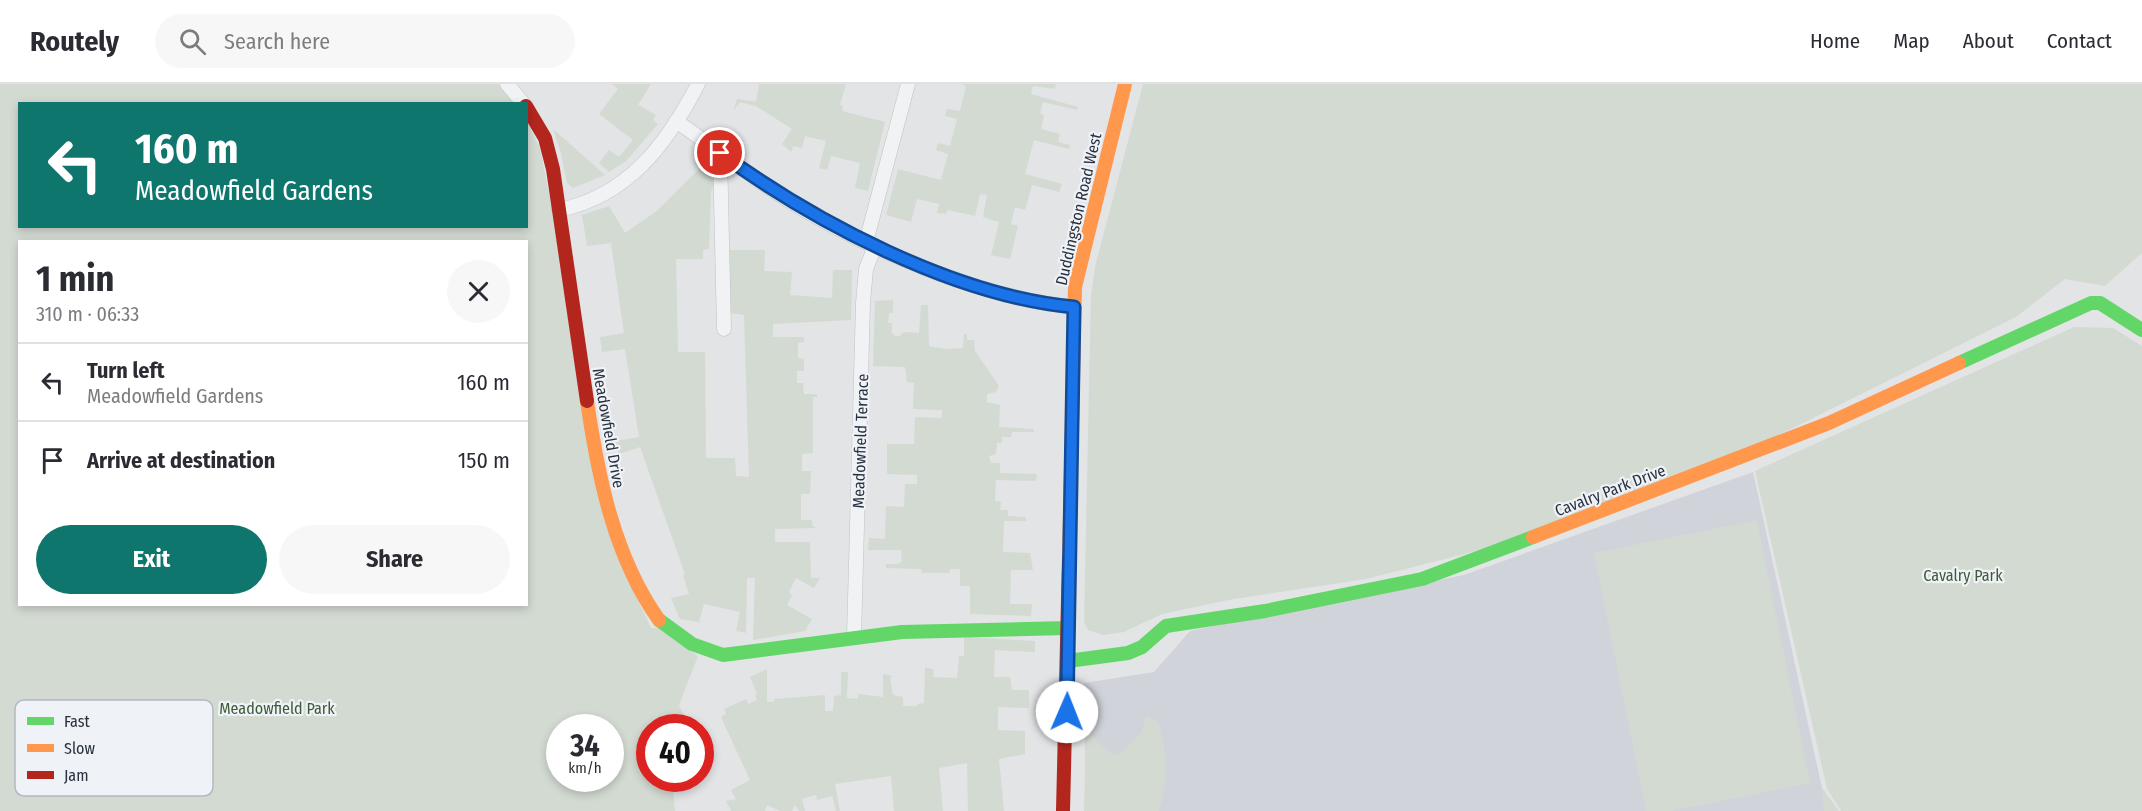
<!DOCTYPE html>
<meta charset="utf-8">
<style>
:root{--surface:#fff;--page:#f7f7f7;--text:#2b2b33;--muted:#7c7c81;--line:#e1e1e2;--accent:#0f766e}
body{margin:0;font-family:"Fira Sans Condensed",sans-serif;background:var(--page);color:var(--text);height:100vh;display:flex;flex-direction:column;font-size:22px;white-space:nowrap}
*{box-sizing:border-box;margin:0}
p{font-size:20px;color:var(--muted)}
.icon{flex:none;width:33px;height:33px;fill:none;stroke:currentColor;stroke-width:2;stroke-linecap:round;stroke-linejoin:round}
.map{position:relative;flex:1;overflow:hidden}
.sheet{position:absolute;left:18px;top:156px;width:510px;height:366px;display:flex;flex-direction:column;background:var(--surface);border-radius:0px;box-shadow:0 3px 9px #0003}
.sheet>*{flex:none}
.guide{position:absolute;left:18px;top:18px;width:510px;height:126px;border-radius:0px;box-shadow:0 3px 9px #0003;background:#0f766e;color:#fff;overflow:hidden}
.speed{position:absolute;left:546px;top:630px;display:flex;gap:12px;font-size:30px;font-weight:700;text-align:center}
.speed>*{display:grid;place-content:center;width:78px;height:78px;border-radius:50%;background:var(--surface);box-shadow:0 3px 9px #0003;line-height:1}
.speed small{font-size:15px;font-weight:400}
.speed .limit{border:9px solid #d22;background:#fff;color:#111}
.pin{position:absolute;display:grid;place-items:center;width:51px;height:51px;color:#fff;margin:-26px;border:3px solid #fff;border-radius:50%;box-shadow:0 2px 6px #0007}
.me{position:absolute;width:66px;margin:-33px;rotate:1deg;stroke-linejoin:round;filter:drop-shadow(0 0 4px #0008)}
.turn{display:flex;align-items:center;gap:21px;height:126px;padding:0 18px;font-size:27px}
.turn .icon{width:78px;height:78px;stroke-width:2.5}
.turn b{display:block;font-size:42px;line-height:51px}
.round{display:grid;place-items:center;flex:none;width:63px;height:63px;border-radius:32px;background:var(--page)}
.overview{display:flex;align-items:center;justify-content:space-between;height:102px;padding:0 18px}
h1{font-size:36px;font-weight:700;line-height:45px}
.primary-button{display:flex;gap:12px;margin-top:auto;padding:12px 18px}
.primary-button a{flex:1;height:69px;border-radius:36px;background:var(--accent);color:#fff;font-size:24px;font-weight:700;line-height:69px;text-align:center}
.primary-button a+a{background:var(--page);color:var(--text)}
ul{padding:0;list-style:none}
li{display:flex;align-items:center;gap:18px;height:78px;padding:0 18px;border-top:2px solid var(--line)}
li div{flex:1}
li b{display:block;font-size:22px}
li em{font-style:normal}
header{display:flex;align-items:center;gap:36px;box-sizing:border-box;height:84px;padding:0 30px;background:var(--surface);border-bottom:2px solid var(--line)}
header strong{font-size:28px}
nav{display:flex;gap:33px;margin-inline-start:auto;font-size:21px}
.search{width:420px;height:54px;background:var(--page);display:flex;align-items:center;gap:15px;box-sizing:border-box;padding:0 21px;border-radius:33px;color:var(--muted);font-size:22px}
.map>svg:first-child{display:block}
.built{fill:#d0d3d9}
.green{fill:#d3dad2;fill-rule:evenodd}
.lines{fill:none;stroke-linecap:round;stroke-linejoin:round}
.street-casing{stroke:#c0c2c4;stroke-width:15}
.street{stroke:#f1f2f4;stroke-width:14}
.fast{stroke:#63d668;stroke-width:14}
.slow{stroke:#ff974d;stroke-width:14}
.jam{stroke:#b3261e;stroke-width:14}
.route-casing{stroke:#114b97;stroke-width:15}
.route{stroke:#1a73e8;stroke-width:10}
.labels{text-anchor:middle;stroke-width:4.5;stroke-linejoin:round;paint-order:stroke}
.street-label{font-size:16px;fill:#29313f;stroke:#eff2f6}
.park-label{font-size:16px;fill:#3e5b37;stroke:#eff2f6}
.key{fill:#eff2f6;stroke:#b4b8bf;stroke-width:1.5}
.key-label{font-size:16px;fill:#29313f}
</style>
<header>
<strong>Routely</strong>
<div class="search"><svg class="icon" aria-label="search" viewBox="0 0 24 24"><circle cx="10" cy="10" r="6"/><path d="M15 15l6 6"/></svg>Search here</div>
<nav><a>Home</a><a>Map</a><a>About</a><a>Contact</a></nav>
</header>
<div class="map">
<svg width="2142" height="727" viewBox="0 0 2142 727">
<rect width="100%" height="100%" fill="#e2e4e6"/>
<polygon class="built" points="1753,388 1822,704 1839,727 1086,727 1084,599 1154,588 1190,547 1464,491"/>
<g class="green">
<path d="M0 0H498L515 19 20 20V142H526L527 37 540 65 628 495 651 544H658L698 572 679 621 690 643 650 644V694L672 695 675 727H0ZM20 158H526V520H20ZM560 644H610V694H560Z"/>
<polygon points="612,0 651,0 638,21 656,31 653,36 658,40 626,77 609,88 599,79 609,66 619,73 633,56 599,30 618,5"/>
<polygon points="759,0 846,0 840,21 843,22 842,27 885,38 868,107 855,104 860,79 831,72 827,86 819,84 826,57 805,52 802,64 793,62 791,68 782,60 792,45 756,22 740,18 734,26 737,15 756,18"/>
<polygon points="961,0 1056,0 1055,5 1033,2 1031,10 1078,23 1077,26 1043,18 1040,30 1044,31 1041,45 1060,50 1058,58 1070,61 1069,65 1034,56 1025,90 1062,100 1059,108 1032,101 1025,126 1015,123 1011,140 1018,142 1010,175 991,171 999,138 983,133 987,111 980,110 975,132 948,126 946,130 937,129 939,120 917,115 911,138 886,131 898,85 941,96 948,70 936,66 938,59 950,62 957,35 945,32 947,25 960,27 966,2"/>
<polygon points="1143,0 2142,0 2142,169 2105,202 2065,195 2016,233 1757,362 1504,460 1366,495 1228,516 1162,530 1124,548 1104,551 1088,546 1084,538 1091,211 1095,183"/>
<polygon points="553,45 605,91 573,104 567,99 561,69"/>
<polygon points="700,84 716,98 711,107 709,165 703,166 703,175 676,175 678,268 705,268 706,374 735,374 736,392 749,393 744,231 730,229 729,166 765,166 764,187 792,188 790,211 832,214 833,186 852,186 851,236 773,240 773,253 804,253 804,258 798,259 798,274 804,275 804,287 797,287 797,299 803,299 804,310 817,310 817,313 813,313 813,369 802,370 802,387 811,387 810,410 801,410 801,436 812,436 812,442 817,444 775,445 775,458 810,458 811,494 820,494 814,504 796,494 789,508 792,511 787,521 812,535 805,547 753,556 755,494 747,494 746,549 736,547 740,528 704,520 699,538 680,535 671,514 689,510 683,491 685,490 640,363 619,370 615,357 639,353 625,265 602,268 600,253 624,249 611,159 587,162 582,131 609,122 625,149 658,126"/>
<polygon points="893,216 893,229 889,229 888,239 892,239 892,249 895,252 900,252 904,248 919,249 921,221 928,221 929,262 946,265 963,264 964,250 967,250 967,256 974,256 975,267 999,302 996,308 987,310 987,318 1000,321 999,343 1034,345 1034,348 1012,348 1011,353 1002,353 1002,359 997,359 996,370 989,372 991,379 1000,379 1000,389 1037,390 1036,397 996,396 995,417 1001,418 1000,426 1008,426 1008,432 1026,433 1026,437 1004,437 1003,468 1030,469 1033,486 1011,486 1010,520 1032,520 1031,532 970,530 970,502 960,502 960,485 950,485 950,489 922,489 921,485 886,484 886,480 898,480 902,477 901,466 868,466 869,454 885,455 886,422 904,423 905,400 917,400 917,391 887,390 887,360 914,360 915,333 942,334 942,326 913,325 914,299 907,298 905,283 873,282 875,217"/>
<polygon points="2074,243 2113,244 2142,262 2142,727 1841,727 1827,705 1755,387"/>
<polygon points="1757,436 1810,699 1671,727 1646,727 1594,469"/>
<polygon points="964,553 1035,557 1035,568 995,566 994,593 1010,593 1012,606 1029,606 1029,624 998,623 998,646 1025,647 1025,670 999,675 1004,727 968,727 967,679 939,684 943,727 894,727 891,692 835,700 840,727 836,727 832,712 817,716 816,711 802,715 805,727 799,727 795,721 792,727 780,727 767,721 765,727 731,727 726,717 736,715 731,706 750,696 721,633 726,630 724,625 746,615 748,620 757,616 755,611 757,610 750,593 767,585 767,618 774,618 774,615 825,611 825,627 833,627 834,612 841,611 841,588 848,588 847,614 858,615 858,610 883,613 883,590 893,592 890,594 893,611 903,613 903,622 917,622 918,620 924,619 925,583 934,586 933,593 957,594 959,572 964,572"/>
<path d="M1146 632 1157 636C1168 668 1169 695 1159 727H1084L1086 644 1107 667 1118 671 1142 648Z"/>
<polygon points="1822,704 1839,727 1824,727"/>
</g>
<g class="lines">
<g class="street-casing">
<g id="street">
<polyline points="507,0 524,20"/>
<path d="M676 37C714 63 749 92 788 116 865 164 983 215 1074 223"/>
<polyline points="720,69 724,245"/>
<path d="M559 126C628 112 667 60 698 0"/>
<polyline points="866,158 908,0"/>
<polyline points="854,553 863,219 866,185 875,162"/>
</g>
</g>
<use href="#street" class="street"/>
<g class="fast">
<polyline points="1959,279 2091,219 2100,219 2142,246"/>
<polyline points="659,536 692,560 723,571 902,548 1068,544"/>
<polyline points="1068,577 1128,569 1142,563 1166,542 1265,527 1422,495 1533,453"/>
</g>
<g class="slow">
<path d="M587 317C598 392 614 473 659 536"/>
<polyline points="1533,453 1829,339 1959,279"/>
<polyline points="1069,475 1075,203 1125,0"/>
</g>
<g class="jam">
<polyline points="526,22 545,54 553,85 587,317"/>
<polyline points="1063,727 1069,475"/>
</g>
</g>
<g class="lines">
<g class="route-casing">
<path id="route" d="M720 69C815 138 954 212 1074 223L1067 628"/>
</g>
<use href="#route" class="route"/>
</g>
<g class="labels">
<g class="street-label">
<text transform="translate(1078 125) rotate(-77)" y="6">Duddingston Road West</text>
<text transform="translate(609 344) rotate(80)" y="6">Meadowfield Drive</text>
<text transform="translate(860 357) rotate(-88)" y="6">Meadowfield Terrace</text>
<text transform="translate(1610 406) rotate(-21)" y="6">Cavalry Park Drive</text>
</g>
<g class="park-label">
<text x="1963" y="497">Cavalry Park</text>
<text x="277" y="630">Meadowfield Park</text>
</g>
</g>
<rect x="15" y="616" width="198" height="96" rx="9" class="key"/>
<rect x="27" y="633" width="27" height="8" fill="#63d668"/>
<rect x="27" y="660" width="27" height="8" fill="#ff974d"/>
<rect x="27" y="687" width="27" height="8" fill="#b3261e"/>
<g class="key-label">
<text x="64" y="643">Fast</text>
<text x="64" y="670">Slow</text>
<text x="64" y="697">Jam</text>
</g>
</svg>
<div class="speed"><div>34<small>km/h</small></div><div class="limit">40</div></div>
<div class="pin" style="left:720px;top:69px;background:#d93025"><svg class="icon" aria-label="arrive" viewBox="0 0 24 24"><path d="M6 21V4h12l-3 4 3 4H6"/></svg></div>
<svg class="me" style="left:1067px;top:628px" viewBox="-20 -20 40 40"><circle r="19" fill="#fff"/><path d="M0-13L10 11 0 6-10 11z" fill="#1a73e8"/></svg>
<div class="guide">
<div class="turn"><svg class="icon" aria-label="left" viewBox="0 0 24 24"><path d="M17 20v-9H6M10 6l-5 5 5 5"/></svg><div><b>160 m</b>Meadowfield Gardens</div></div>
</div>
<section class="sheet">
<div class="overview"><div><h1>1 min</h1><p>310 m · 06:33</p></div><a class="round"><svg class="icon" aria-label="close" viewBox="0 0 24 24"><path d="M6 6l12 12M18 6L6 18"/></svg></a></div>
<ul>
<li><svg class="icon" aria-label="left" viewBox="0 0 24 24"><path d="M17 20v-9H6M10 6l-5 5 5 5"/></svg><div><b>Turn left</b><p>Meadowfield Gardens</p></div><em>160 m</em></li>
<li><svg class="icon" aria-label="arrive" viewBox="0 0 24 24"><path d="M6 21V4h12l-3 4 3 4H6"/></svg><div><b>Arrive at destination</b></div><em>150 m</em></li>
</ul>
<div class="primary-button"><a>Exit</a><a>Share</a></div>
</section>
</div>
